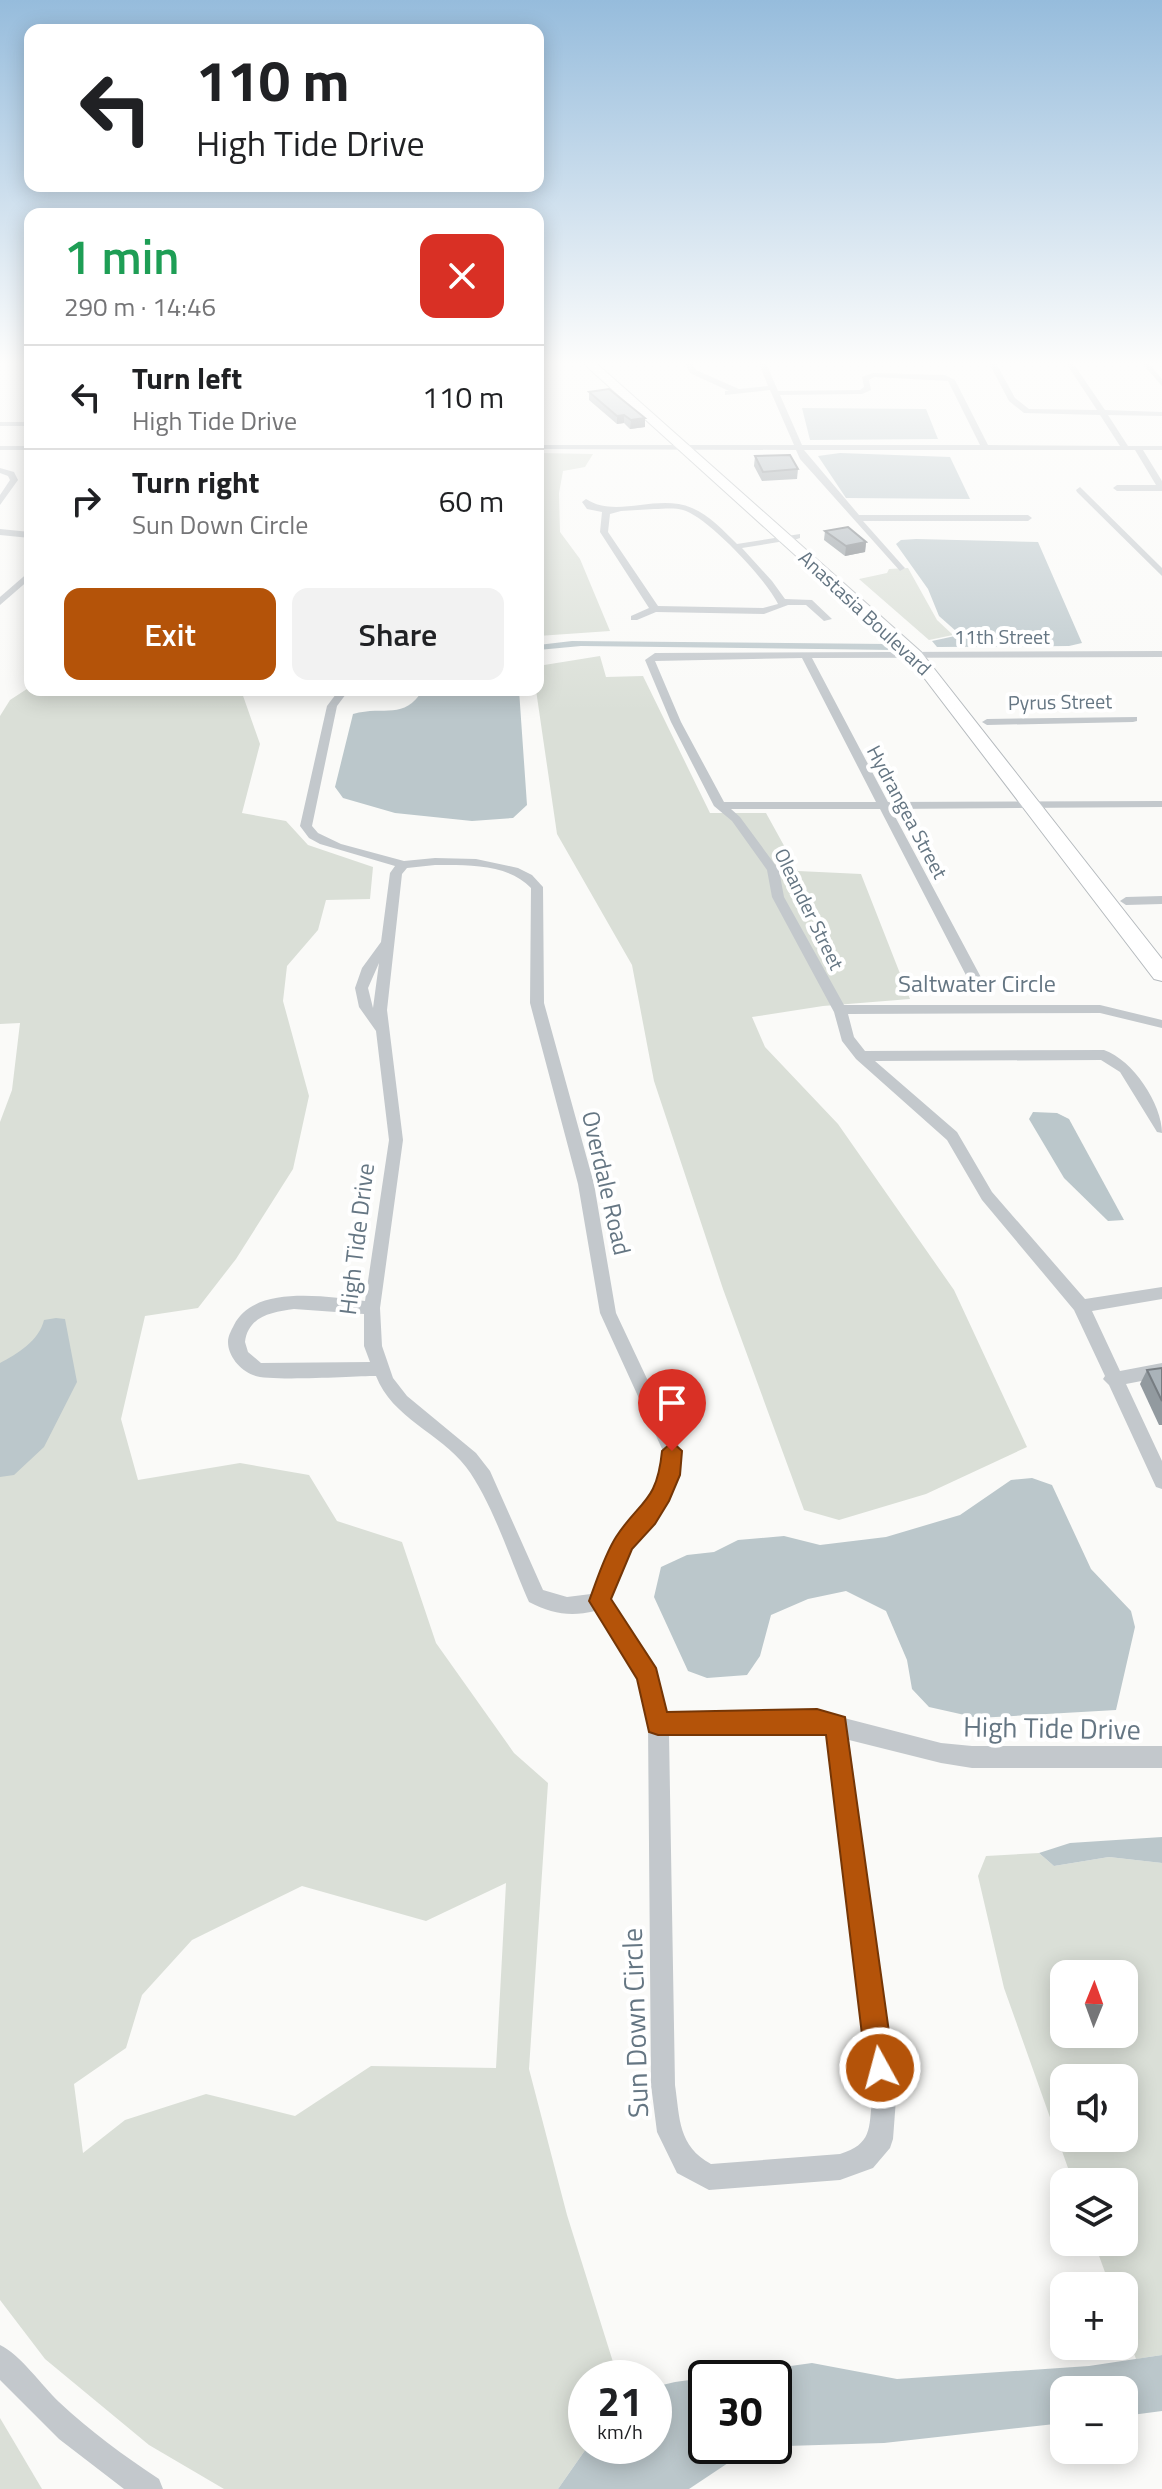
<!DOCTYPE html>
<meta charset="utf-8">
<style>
:root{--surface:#fff;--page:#f2f2f2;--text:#202124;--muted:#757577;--line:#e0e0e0;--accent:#b45309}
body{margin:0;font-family:"Titillium Web",sans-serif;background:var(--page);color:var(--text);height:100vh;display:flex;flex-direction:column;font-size:30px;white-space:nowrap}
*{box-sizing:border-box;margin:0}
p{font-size:26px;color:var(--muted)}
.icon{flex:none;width:44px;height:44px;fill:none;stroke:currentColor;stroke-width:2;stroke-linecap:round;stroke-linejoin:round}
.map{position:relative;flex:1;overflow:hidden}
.drawer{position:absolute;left:24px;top:208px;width:520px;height:488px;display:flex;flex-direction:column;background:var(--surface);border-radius:16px;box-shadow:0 4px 20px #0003}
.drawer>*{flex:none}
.top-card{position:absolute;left:24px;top:24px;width:520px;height:168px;border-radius:16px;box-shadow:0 4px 20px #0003;background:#fff;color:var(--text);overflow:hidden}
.needle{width:52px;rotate:1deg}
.tools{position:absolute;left:1050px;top:1960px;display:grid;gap:16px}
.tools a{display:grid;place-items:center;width:88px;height:88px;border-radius:16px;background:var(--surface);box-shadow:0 4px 20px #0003;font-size:40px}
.speed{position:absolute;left:568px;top:2360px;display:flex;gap:16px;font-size:40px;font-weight:700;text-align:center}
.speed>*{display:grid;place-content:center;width:104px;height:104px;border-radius:50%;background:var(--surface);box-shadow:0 4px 20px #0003;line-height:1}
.speed small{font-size:20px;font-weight:400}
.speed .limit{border:4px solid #111;border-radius:12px;background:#fff;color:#111}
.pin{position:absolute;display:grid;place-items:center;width:68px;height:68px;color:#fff;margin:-82px -34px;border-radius:50% 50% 50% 0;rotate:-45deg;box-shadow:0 0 8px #0007}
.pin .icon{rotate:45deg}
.me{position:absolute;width:88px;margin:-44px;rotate:353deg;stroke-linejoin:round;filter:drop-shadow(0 0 6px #0008)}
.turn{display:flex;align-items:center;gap:28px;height:168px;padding:0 40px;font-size:36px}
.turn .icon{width:104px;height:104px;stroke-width:2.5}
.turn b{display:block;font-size:56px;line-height:68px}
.round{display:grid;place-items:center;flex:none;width:84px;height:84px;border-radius:16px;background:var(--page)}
.headline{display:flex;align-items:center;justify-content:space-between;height:136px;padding:0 40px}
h1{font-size:48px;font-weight:600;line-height:60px;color:#1e9e55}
.action{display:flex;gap:16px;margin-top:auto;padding:16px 40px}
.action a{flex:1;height:92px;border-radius:16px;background:var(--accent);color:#fff;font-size:32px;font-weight:600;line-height:92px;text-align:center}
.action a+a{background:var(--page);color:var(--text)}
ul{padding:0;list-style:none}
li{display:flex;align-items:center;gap:24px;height:104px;padding:0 40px;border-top:2px solid var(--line)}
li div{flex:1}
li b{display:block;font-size:30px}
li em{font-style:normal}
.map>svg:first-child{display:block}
.green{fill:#dadfd7;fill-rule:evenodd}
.water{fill:#bbc7cb;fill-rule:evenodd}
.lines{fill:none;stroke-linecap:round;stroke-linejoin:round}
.primary-casing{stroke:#b5babe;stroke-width:2}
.street{fill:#c3c8cc;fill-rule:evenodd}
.primary{fill:#fff;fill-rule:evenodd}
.wall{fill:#929a9f}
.shaded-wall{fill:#777d82}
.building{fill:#aab3b9;stroke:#777d82;stroke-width:2}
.route{fill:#b45309;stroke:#753606;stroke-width:2}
.labels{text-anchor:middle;stroke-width:8;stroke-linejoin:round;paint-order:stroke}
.far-street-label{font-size:20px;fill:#657683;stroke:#fff}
.street-label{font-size:24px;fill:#657683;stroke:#fff}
.near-street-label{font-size:28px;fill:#657683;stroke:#fff}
</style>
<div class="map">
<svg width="1162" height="2489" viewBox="0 0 1162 2489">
<rect width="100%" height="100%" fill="#fafaf8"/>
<g class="green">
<polygon points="538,453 593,454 585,467 563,471 559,493 560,532 580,559 610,631 538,636"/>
<polygon points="908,568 937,620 953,635 929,640 859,579 887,573 889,569"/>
<polygon points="600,656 606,677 643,676 710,813 766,813 798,871 861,874 910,999 823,1006 752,1017 765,1047 838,1124 954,1290 1027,1447 926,1494 839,1520 804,1510 723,1289 654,1081 632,965 557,834 536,690 538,666"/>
<path d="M30 687V690H241L260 744 242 813 286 821 308 845 373 867 370 899 326 900 318 930 287 966 283 1001 309 1096 293 1169 236 1259 198 1308 145 1316 121 1419 138 1480 240 1463 309 1475 337 1521 402 1542 436 1643 514 1753 548 1783 529 2069 567 2215 618 2378H586L588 2446 558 2489H224L149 2445 45 2359 0 2300V1122L12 1090 20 1023 0 1024V716L10 700ZM506 1883 496 2068 371 2066 295 2116 206 2094 125 2120 83 2153 74 2084 126 2048 142 1995 192 1940 302 1886 426 1921Z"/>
<path d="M1039 1853 1054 1866 1109 1857 1162 1863V2355L1136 2359 1124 2326V2286H1110L1094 2242H1124V2182H1073L1004 1988 978 1876 986 1856ZM1064 1974H1124V2034H1064ZM1064 2078H1124V2138H1064Z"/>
<polygon points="0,2418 42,2489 0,2489"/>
</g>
<g class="water">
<polygon points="802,408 926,409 938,439 810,440"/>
<polygon points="840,453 950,457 970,499 846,498 818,456"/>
<polygon points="916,539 1038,542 1082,643 1069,646 937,647 932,641 955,636 957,632 939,616 928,589 896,544 901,540"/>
<polygon points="572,641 888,644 893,650 581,646 538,650 538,645"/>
<path d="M423 690H519L527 805 513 818 472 821 395 813 343 798 335 787 353 714C386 705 403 721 423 690Z"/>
<polygon points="1033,1112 1057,1113 1069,1119 1124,1220 1108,1221 1064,1178 1029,1119"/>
<path d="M56 1318 65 1319 77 1382 44 1447 14 1475 0 1477V1363C17 1354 39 1341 44 1320Z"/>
<polygon points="1032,1478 1052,1485 1091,1569 1131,1611 1135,1627 1116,1710 978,1718 929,1707 912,1689 907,1660 886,1611 846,1591 808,1599 771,1615 760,1656 747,1675 707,1678 688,1671 654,1597 661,1567 687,1555 714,1552 738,1540 784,1536 820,1545 886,1537 960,1515 1011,1480"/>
<polygon points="1162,1837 1162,1863 1109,1857 1054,1866 1039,1853 1070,1843"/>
<path d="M1162 2355V2411L1124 2416V2390H1064V2423L884 2443 752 2447 689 2489H558L588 2446H654V2387L675 2382 812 2363 897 2379 1089 2366ZM774 2378V2446H706V2378Z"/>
</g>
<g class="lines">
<g class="primary-casing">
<polygon id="primary" points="583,363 596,363 921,652 1162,959 1162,981 1154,979 909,658"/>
</g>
<g class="street">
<path d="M685 363H692L696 370 739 389 768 386 759 363H766L778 391 860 390 864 387 862 377 873 373 945 375 955 380 988 445 1120 446 1100 415 1024 413 1009 401 989 363H996L1015 398 1029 409 1097 410 1066 363H1073L1105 410 1162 412V416L1108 415 1128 446H1162V450H1143L1162 481V491H1117L1113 488 1117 485H1156L1135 450H804L859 515H1028L1032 518 1028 521H863L903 566 905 568 900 571 800 459 796 450 538 449V445H794L770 390 725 395V391H729L690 373ZM874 377 948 381 980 445H802L780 395 862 394 871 390 869 380Z"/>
<polygon points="1142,363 1149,363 1162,379 1162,386"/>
<rect x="0" y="422" width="30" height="4"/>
<rect x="0" y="446" width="30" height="4"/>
<polygon points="0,468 14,472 18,480 0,505 0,495 10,480 8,476 0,473"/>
<polygon points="1080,487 1162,568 1162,576 1077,492 1076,490"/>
<path d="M586 499C616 519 657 493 692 508 709 515 724 531 737 544L800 534V538L797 539 742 548 772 581 785 599 812 600 832 619 824 621 806 605H788L764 614 656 612 637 620H631V616L649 608 600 532 602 512 587 509 582 502ZM654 509C664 509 676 507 686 511 711 521 766 579 778 604L763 608 658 606 608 532 610 514 621 511Z"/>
<polygon points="0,529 30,532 30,538 0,535"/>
<polygon points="30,571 30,579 0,605 0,597"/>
<path d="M1162 651V657L812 658 888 802 1162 801V807L891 809 984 983 982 986 977 987 970 983 880 809H731L740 817 779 870 784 897 844 1005H1100L1162 1020V1028L1100 1013 848 1014 854 1037 865 1051 1104 1050C1133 1060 1162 1104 1162 1133L1157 1132 1120 1072 1101 1060 875 1061 957 1132 992 1192 1085 1299 1162 1287V1299L1092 1311 1120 1371 1162 1363V1377L1126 1384 1162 1461V1489L1156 1487 1109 1385 1103 1379 1105 1376 1074 1310 982 1200 947 1140 856 1059 842 1041 834 1012 772 897 767 870 732 821 714 806 671 722 645 660 655 653ZM802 658 876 802H724L681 722 655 661Z"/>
<path d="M339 690H349L337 706 312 826 318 833 341 844 404 861 435 858 476 859 518 868 532 875 543 887 544 1003 594 1184 616 1313 681 1451 679 1475 668 1500 655 1524 631 1548 610 1600 654 1668 666 1714 817 1711 941 1743 972 1746H1162V1768H972L941 1763 849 1740 896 2099 893 2139 890 2148 873 2168 840 2180 709 2190 677 2173 657 2132 651 2085 648 1724 638 1678 595 1611C571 1617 552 1614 529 1602 511 1562 492 1501 466 1467 440 1433 392 1418 376 1376 354 1376 267 1382 253 1375 240 1370 228 1356 228 1342 228 1336 231 1331 234 1325 254 1284 328 1297 365 1301L389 1140 376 1031 359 1007 355 988 362 968 381 942 390 873 395 866 320 844 309 838 300 826 327 706ZM435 865C466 865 507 863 531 888L530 1003 578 1184 600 1313 663 1451 661 1475 654 1488 641 1512 617 1537 591 1594 567 1597 543 1590 490 1471 476 1453 407 1396 393 1378 382 1346 380 1308 403 1140 387 1010 402 874 407 868ZM379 963 373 1008 368 988ZM294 1309 364 1314V1346L370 1362 261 1363 248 1352 245 1342C248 1316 272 1312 294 1309ZM817 1731 828 1734 872 2099C869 2129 872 2144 840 2154L711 2164C678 2146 680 2119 675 2085L669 1734Z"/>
<polygon points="1137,717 1137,721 1133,722 987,725 982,722 987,719"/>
<polygon points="1162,896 1162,904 1126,905 1120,901 1126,897"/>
<path d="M0 2345C20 2354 42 2386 59 2402 90 2431 124 2456 159 2479L163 2489H124L59 2439 0 2380Z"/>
</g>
<use href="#primary" class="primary"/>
</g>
<g class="wall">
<polygon points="589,392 645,427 630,429 624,423 617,424 589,400"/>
<polygon points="755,456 798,469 797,479 762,481 754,466"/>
<polygon points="825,531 866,542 865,552 845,556 824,540"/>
<polygon points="1162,1368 1162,1425 1159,1425 1140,1384 1147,1370"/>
</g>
<g class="shaded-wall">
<polygon points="624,415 624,423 617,424 617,416"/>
<polygon points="645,418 645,427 630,429 631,420"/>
<polygon points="866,542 865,552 845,556 846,546"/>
</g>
<g class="building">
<polygon points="609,389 645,418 631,420 624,415 617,416 589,392"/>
<polygon points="790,455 798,469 763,472 755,456"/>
<polygon points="848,527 866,542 846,546 825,531"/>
<polygon points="1162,1368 1162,1401 1147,1370"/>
</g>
<linearGradient id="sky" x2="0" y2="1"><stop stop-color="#96bcdc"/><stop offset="0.51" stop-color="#fdfdfc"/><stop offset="1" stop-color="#fdfdfc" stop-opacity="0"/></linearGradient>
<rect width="1162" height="712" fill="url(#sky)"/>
<path class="route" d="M672 1442 682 1451 680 1475 669 1501 655 1524 632 1549 611 1599 656 1668 667 1712 817 1709 845 1717 894 2068 890 2078 880 2082 870 2078 866 2068 826 1735H658L649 1732 637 1679 589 1601C597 1580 604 1556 616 1537 640 1500 657 1503 662 1451Z"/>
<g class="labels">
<g class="far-street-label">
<text transform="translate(865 613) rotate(43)" y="7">Anastasia Boulevard</text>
<text x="1002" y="644">11th Street</text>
<text transform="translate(1060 702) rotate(-1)" y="7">Pyrus Street</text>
<text transform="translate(907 812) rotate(62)" y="7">Hydrangea Street</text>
<text transform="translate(809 909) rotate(64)" y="7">Oleander Street</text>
</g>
<g class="street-label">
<text x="977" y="992">Saltwater Circle</text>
<text transform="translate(606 1183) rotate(77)" y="8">Overdale Road</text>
<text transform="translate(357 1239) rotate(-83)" y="8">High Tide Drive</text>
</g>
<g class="near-street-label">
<text transform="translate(1052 1728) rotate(1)" y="10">High Tide Drive</text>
<text transform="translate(635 2023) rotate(-92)" y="10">Sun Down Circle</text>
</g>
</g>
</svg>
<div class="tools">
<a><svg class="needle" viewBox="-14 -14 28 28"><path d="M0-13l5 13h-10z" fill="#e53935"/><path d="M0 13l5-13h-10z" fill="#757577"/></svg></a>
<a><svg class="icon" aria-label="sound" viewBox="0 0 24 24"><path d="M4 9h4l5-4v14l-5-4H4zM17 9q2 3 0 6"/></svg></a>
<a><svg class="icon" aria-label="layers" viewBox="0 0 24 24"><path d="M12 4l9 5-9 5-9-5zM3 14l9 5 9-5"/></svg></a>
<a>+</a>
<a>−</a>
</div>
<div class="speed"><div>21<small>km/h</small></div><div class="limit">30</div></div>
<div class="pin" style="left:672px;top:1451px;background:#d93025"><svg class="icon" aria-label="arrive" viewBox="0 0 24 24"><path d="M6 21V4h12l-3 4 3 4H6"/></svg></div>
<svg class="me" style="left:880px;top:2068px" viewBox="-20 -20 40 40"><circle r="17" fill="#b45309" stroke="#fff" stroke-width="3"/><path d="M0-11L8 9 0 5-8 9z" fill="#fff"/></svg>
<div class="top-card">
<div class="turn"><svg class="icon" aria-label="left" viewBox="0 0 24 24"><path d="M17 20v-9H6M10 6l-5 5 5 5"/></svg><div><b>110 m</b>High Tide Drive</div></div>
</div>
<section class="drawer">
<div class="headline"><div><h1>1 min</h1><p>290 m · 14:46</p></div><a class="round" style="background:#d93025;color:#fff"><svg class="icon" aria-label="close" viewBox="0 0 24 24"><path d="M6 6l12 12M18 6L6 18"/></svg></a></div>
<ul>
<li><svg class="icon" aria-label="left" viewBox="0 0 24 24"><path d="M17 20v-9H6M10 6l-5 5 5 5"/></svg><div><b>Turn left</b><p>High Tide Drive</p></div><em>110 m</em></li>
<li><svg class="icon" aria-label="right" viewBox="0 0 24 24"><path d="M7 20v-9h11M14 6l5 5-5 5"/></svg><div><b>Turn right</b><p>Sun Down Circle</p></div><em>60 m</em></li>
</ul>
<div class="action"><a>Exit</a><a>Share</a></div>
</section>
</div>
